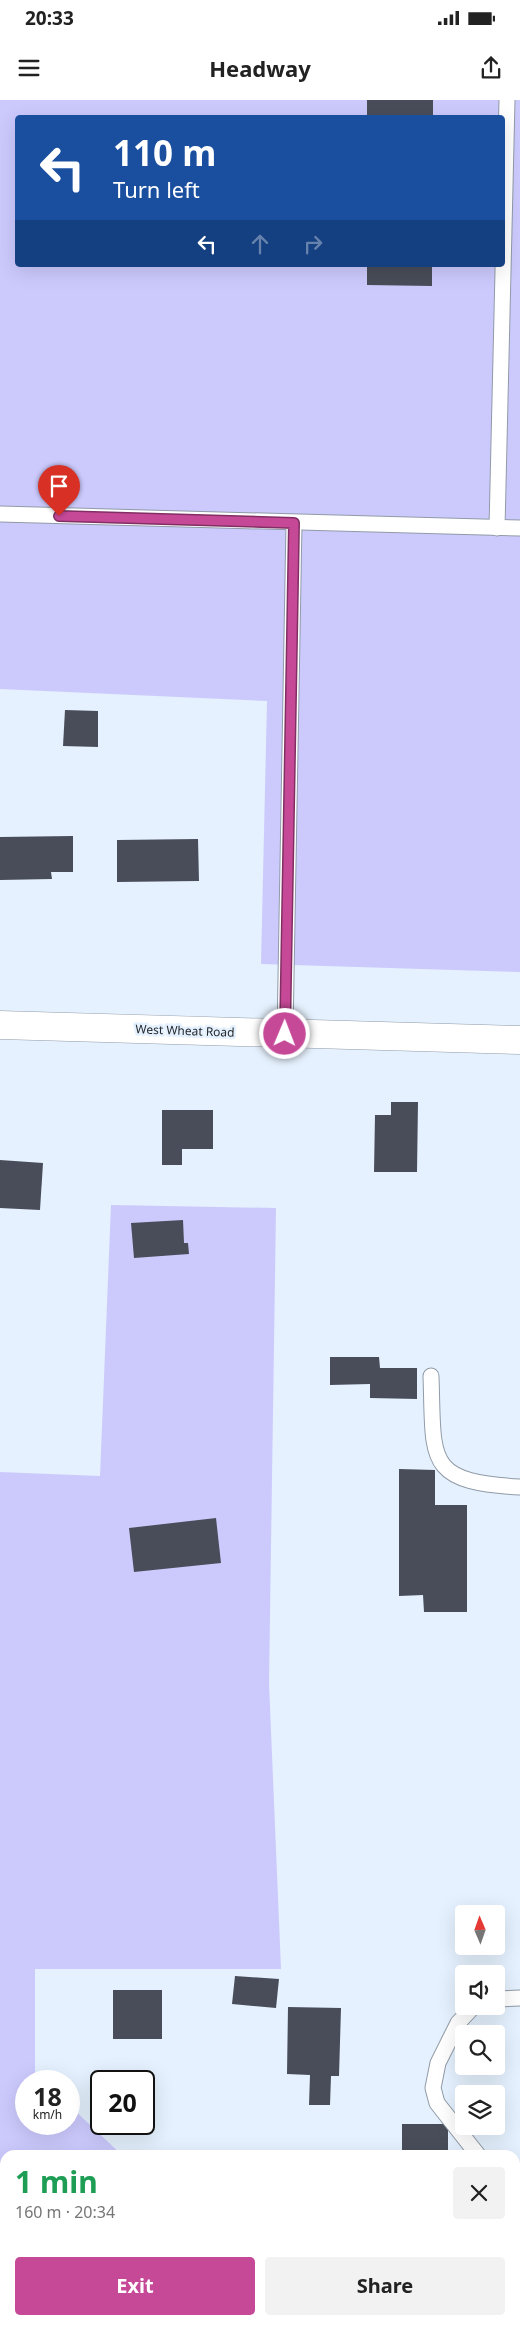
<!DOCTYPE html>
<meta charset="utf-8">
<style>
:root{--surface:#fff;--page:#f2f2f2;--text:#222;--muted:#767676;--accent:#c64998}
body{margin:0;font-family:"Noto Sans",sans-serif;background:var(--page);color:var(--text);height:100vh;display:flex;flex-direction:column;font-size:19px;white-space:nowrap}
*{box-sizing:border-box;margin:0}
p{font-size:16px;color:var(--muted)}
.icon{flex:none;width:28px;height:28px;fill:none;stroke:currentColor;stroke-width:2;stroke-linecap:round;stroke-linejoin:round}
.map{position:relative;flex:1;overflow:hidden}
.drawer{position:absolute;left:0px;top:2050px;width:520px;height:175px;display:flex;flex-direction:column;background:var(--surface);border-radius:15px 15px 0 0;box-shadow:0 5px 20px #0002}
.drawer>*{flex:none}
.guide{position:absolute;left:15px;top:15px;width:490px;height:152px;border-radius:5px;box-shadow:0 5px 20px #0002;background:#1a4fa0;color:#fff;overflow:hidden}
.needle{width:32px;rotate:358deg}
.fabs{position:absolute;left:455px;top:1805px;display:grid;gap:10px}
.fabs a{display:grid;place-items:center;width:50px;height:50px;border-radius:5px;background:var(--surface);box-shadow:0 5px 20px #0002;font-size:25px}
.speed{position:absolute;left:15px;top:1970px;display:flex;gap:10px;font-size:25px;font-weight:700;text-align:center}
.speed>*{display:grid;place-content:center;width:65px;height:65px;border-radius:50%;background:var(--surface);box-shadow:0 5px 20px #0002;line-height:1}
.speed small{font-size:12px;font-weight:400}
.speed .limit{border:2px solid #111;border-radius:8px;background:#fff;color:#111}
.pin{position:absolute;display:grid;place-items:center;width:42px;height:42px;color:#fff;margin:-51px -21px;border-radius:50% 50% 50% 0;rotate:-45deg;box-shadow:0 0 5px #0007}
.pin .icon{rotate:45deg}
.me{position:absolute;width:55px;margin:-28px;rotate:1deg;stroke-linejoin:round;filter:drop-shadow(0 0 4px #0008)}
.turn{display:flex;align-items:center;gap:18px;height:105px;padding:0 15px;font-size:22px}
.turn .icon{width:65px;height:65px;stroke-width:2.5}
.turn b{display:block;font-size:35px;line-height:42px}
.lanes{display:flex;align-items:center;height:48px;padding:0 15px;background:#0003;justify-content:center;gap:25px;direction:ltr}
.lanes .off{opacity:.35}
.round{display:grid;place-items:center;flex:none;width:52px;height:52px;border-radius:5px;background:var(--page)}
.overview{display:flex;align-items:center;justify-content:space-between;height:85px;padding:0 15px}
h1{font-size:30px;font-weight:700;line-height:38px;color:#1e9e55}
.action{display:flex;gap:10px;margin-top:auto;padding:10px 15px}
.action a{flex:1;height:58px;border-radius:5px;background:var(--accent);color:#fff;font-size:20px;font-weight:700;line-height:58px;text-align:center}
.action a+a{background:var(--page);color:var(--text)}
.status{display:flex;justify-content:space-between;align-items:center;height:35px;padding:0 25px;background:var(--surface);direction:ltr}
.status svg{height:14px;fill:currentColor}
header{display:flex;justify-content:space-between;align-items:center;height:65px;padding:0 15px;background:var(--surface);font-size:22px;font-weight:700}
.map>svg:first-child{display:block}
.green{fill:#cccafd;fill-rule:evenodd}
.building{fill:#484d59}
.lines{fill:none;stroke-linecap:round;stroke-linejoin:round}
.lane-casing{stroke:#909ba7;stroke-width:17}
.secondary-casing{stroke:#909ba7;stroke-width:29}
.lane{stroke:#fff;stroke-width:15}
.secondary{stroke:#fff;stroke-width:28}
.route-casing{stroke:#812f63;stroke-width:12}
.route{stroke:#c64998;stroke-width:9}
.labels{text-anchor:middle;stroke-width:5;stroke-linejoin:round;paint-order:stroke}
.street-label{font-size:12px;fill:#24282d;stroke:#e5f1fe}
</style>
<div class="status"><b>20:33</b><svg viewBox="0 0 49 12"><path d="M0 12V9h3v3zM5 12V6h3v6zM10 12V3h3v9zM15 12V0h3v12zM26 1h20v11H26zM47 4h2v5h-2z"/></svg></div>
<header><svg class="icon" aria-label="menu" viewBox="0 0 24 24"><path d="M4 6h16M4 12h16M4 18h16"/></svg>Headway<svg class="icon" aria-label="share" viewBox="0 0 24 24"><path d="M12 15V3M7 8l5-5 5 5M5 13v7h14v-7"/></svg></header>
<div class="map">
<svg width="520" height="2225" viewBox="0 0 520 2225">
<rect width="100%" height="100%" fill="#e5f1fe"/>
<g class="green">
<path d="M0 0H520V872L261 864 267 601 0 589ZM18 18H502V165H18Z"/>
<polygon points="111,1105 276,1108 269,1583 281,1869 35,1869 35,1974 43,1981 26,1981 26,2024 69,2024 69,2005 122,2055 5,2055 5,2095 0,2095 0,1372 100,1376"/>
</g>
<g class="building">
<rect x="367" y="0" width="66" height="18"/>
<polygon points="367,165 432,165 432,186 367,185"/>
<polygon points="65,610 98,611 98,647 63,646"/>
<polygon points="73,736 73,772 51,772 52,779 0,780 0,737"/>
<polygon points="198,739 199,781 117,782 117,740"/>
<polygon points="391,1002 418,1002 417,1072 374,1072 375,1015 391,1015"/>
<polygon points="162,1010 213,1010 213,1049 182,1049 182,1065 162,1065"/>
<polygon points="0,1060 43,1063 40,1110 0,1108"/>
<polygon points="183,1120 184,1143 188,1143 189,1154 134,1158 131,1123"/>
<polygon points="330,1257 379,1257 380,1268 417,1268 417,1299 370,1298 370,1284 330,1285"/>
<polygon points="399,1369 435,1370 435,1405 467,1405 467,1512 424,1512 423,1495 399,1496"/>
<polygon points="216,1418 221,1463 134,1472 129,1428"/>
<polygon points="235,1876 279,1879 276,1908 232,1904"/>
<rect x="113" y="1890" width="49" height="49"/>
<polygon points="288,1907 341,1908 339,1976 331,1976 330,2005 309,2005 310,1975 287,1974"/>
<rect x="402" y="2024" width="46" height="31"/>
<polygon points="0,2218 33,2220 33,2225 0,2225"/>
<rect x="127" y="2220" width="23" height="5"/>
<rect x="355" y="2220" width="36" height="5"/>
</g>
<g class="lines">
<g class="lane-casing">
<g id="lane">
<polyline points="0,414 520,428"/>
<polyline points="497,428 507,0"/>
<polyline points="285,934 294,423"/>
<path d="M431 1276C434 1360 424 1382 520 1387"/>
<polyline points="496,1899 520,1898"/>
<polyline points="474,1906 458,1923 438,1963 433,1988 437,2003 478,2055"/>
<polyline points="515,2077 520,2078"/>
</g>
</g>
<g class="secondary-casing">
<polyline id="secondary" points="0,925 520,940"/>
</g>
<use href="#lane" class="lane"/>
<use href="#secondary" class="secondary"/>
</g>
<g class="lines">
<g class="route-casing">
<polyline id="route" points="59,416 294,423 285,934"/>
</g>
<use href="#route" class="route"/>
</g>
<g class="labels">
<g class="street-label">
<text transform="translate(185 931) rotate(2)" y="4">West Wheat Road</text>
</g>
</g>
</svg>
<div class="fabs">
<a><svg class="needle" viewBox="-14 -14 28 28"><path d="M0-13l5 13h-10z" fill="#e53935"/><path d="M0 13l5-13h-10z" fill="#767676"/></svg></a>
<a><svg class="icon" aria-label="sound" viewBox="0 0 24 24"><path d="M4 9h4l5-4v14l-5-4H4zM17 9q2 3 0 6"/></svg></a>
<a><svg class="icon" aria-label="search" viewBox="0 0 24 24"><circle cx="10" cy="10" r="6"/><path d="M15 15l6 6"/></svg></a>
<a><svg class="icon" aria-label="layers" viewBox="0 0 24 24"><path d="M12 4l9 5-9 5-9-5zM3 14l9 5 9-5"/></svg></a>
</div>
<div class="speed"><div>18<small>km/h</small></div><div class="limit">20</div></div>
<div class="pin" style="left:59px;top:416px;background:#d93025"><svg class="icon" aria-label="arrive" viewBox="0 0 24 24"><path d="M6 21V4h12l-3 4 3 4H6"/></svg></div>
<svg class="me" style="left:285px;top:934px" viewBox="-20 -20 40 40"><circle r="17" fill="#c64998" stroke="#fff" stroke-width="3"/><path d="M0-11L8 9 0 5-8 9z" fill="#fff"/></svg>
<div class="guide">
<div class="turn"><svg class="icon" aria-label="left" viewBox="0 0 24 24"><path d="M17 20v-9H6M10 6l-5 5 5 5"/></svg><div><b>110 m</b>Turn left</div></div>
<div class="lanes"><svg class="icon" aria-label="left" viewBox="0 0 24 24"><path d="M17 20v-9H6M10 6l-5 5 5 5"/></svg><svg class="icon off" aria-label="ahead" viewBox="0 0 24 24"><path d="M12 20V5M6 11l6-6 6 6"/></svg><svg class="icon off" aria-label="right" viewBox="0 0 24 24"><path d="M7 20v-9h11M14 6l5 5-5 5"/></svg></div>
</div>
<section class="drawer">
<div class="overview"><div><h1>1 min</h1><p>160 m · 20:34</p></div><a class="round"><svg class="icon" aria-label="close" viewBox="0 0 24 24"><path d="M6 6l12 12M18 6L6 18"/></svg></a></div>
<div class="action"><a>Exit</a><a>Share</a></div>
</section>
</div>
